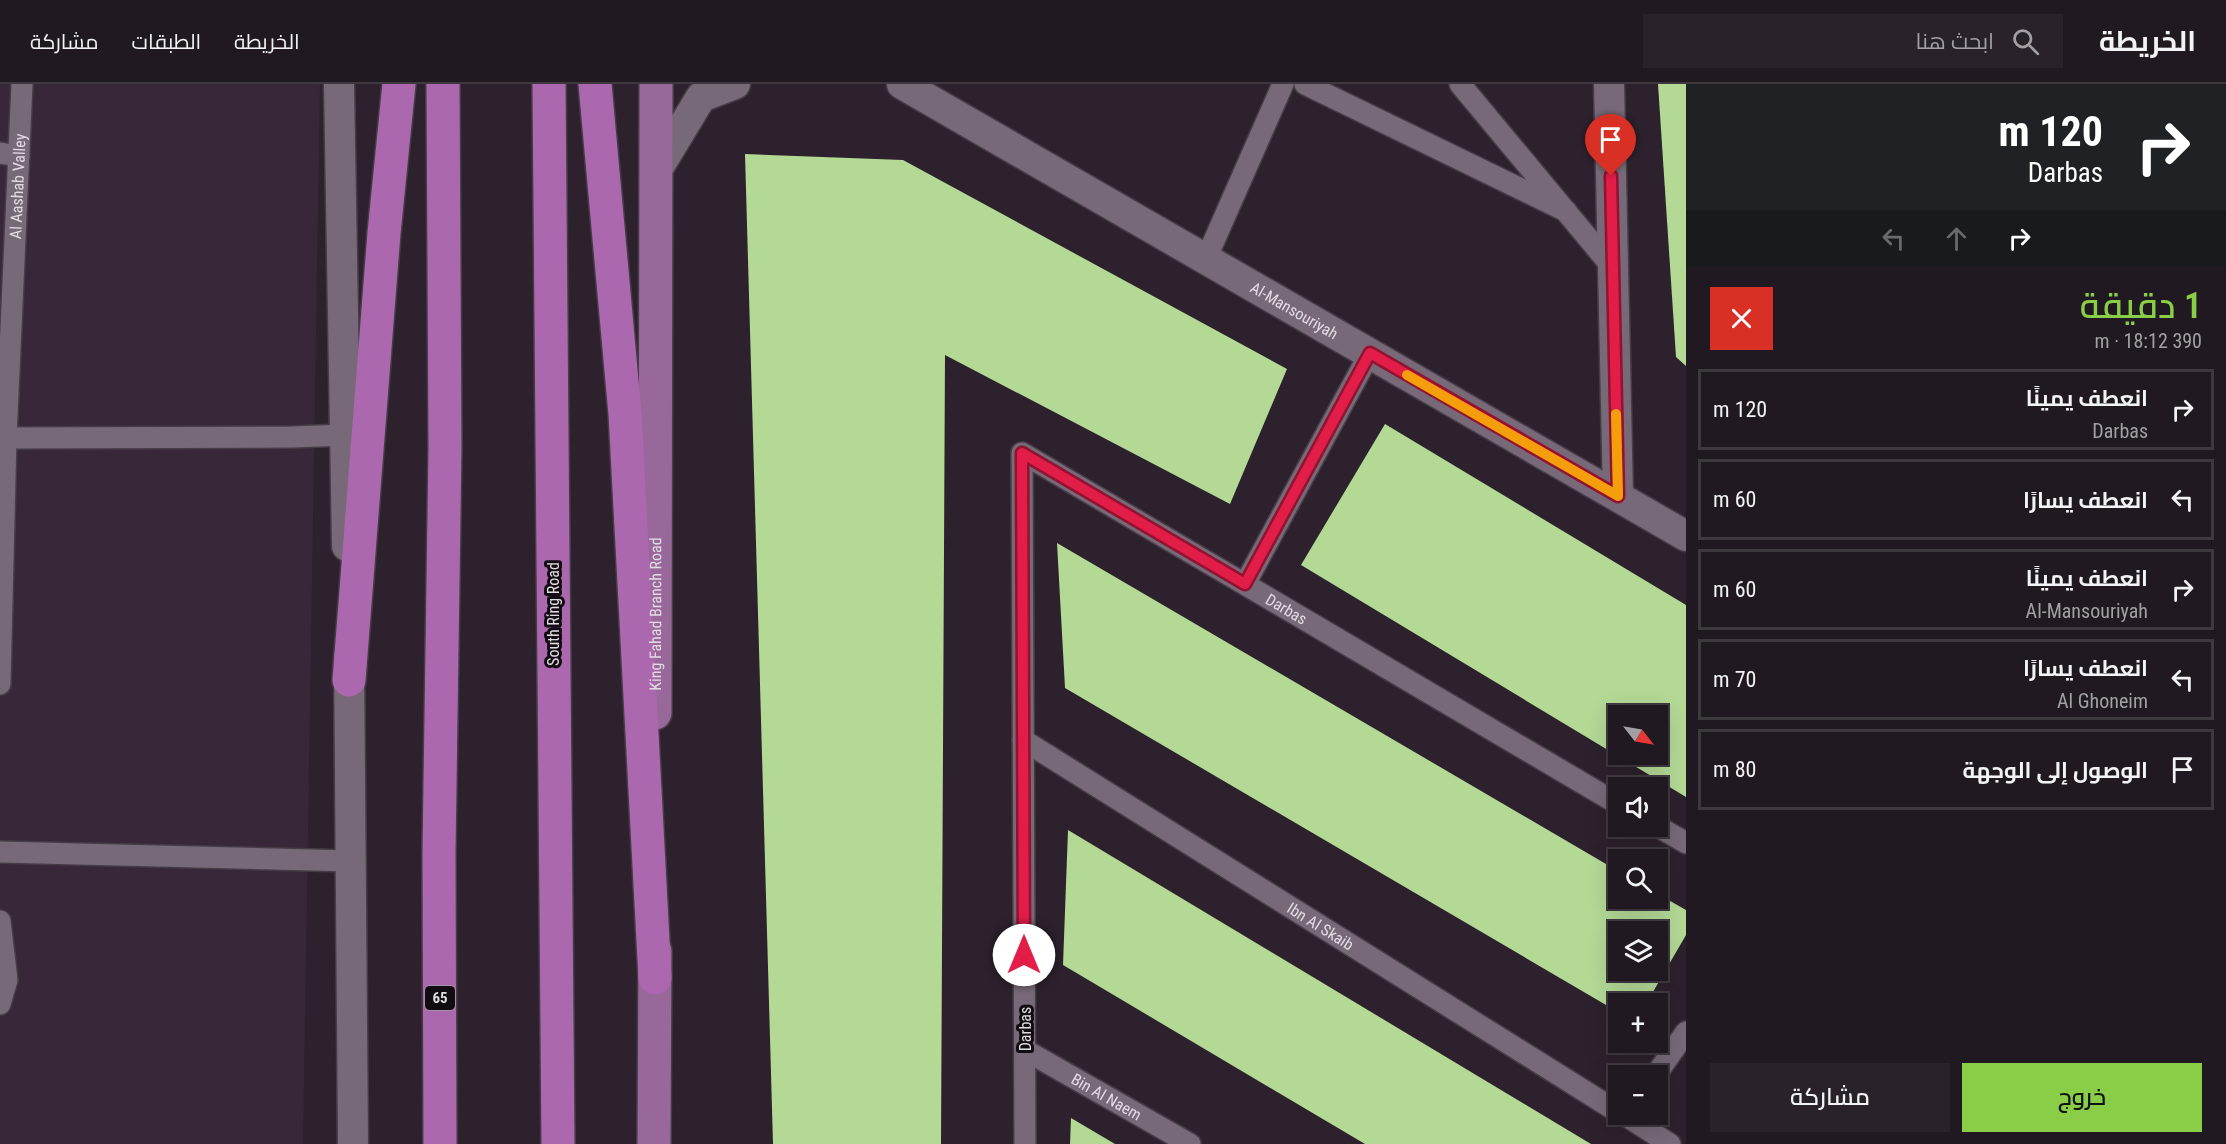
<!DOCTYPE html>
<html lang="ar">
<meta charset="utf-8">
<style>
:root{--surface:#211921;--page:#29222a;--text:#f1f3f6;--muted:#a2a0a5;--line:#3e383f;--accent:#8ace47}
body{margin:0;font-family:"Roboto Condensed",Cairo,sans-serif;background:var(--page);color:var(--text);direction:rtl;height:100vh;display:flex;flex-direction:column;font-size:22px;white-space:nowrap}
*{box-sizing:border-box;margin:0}
p{font-size:20px;color:var(--muted)}
.icon{flex:none;width:33px;height:33px;fill:none;stroke:currentColor;stroke-width:2;stroke-linecap:round;stroke-linejoin:round}
.map{position:relative;flex:1;overflow:hidden;direction:ltr}
.sheet{display:flex;flex-direction:column;background:var(--surface);width:540px}
.sheet>*{flex:none}
.banner{background:#202124;color:#fff;overflow:hidden}
.needle{width:39px;rotate:121deg}
.controls{position:absolute;left:1608px;top:621px;display:grid;gap:12px}
.controls a{display:grid;place-items:center;width:60px;height:60px;border-radius:0px;background:var(--surface);box-shadow:0 6px 24px #0002,0 0 0 2px var(--line);font-size:30px}
.pin{position:absolute;display:grid;place-items:center;width:51px;height:51px;color:#fff;margin:-62px -26px;border-radius:50% 50% 50% 0;rotate:-45deg;box-shadow:0 0 6px #0007}
.pin .icon{rotate:45deg}
.me{position:absolute;width:66px;margin:-33px;rotate:0deg;stroke-linejoin:round;filter:drop-shadow(0 0 4px #0008)}
.turn{display:flex;align-items:center;gap:21px;height:126px;padding:0 24px;font-size:27px}
.turn .icon{width:78px;height:78px;stroke-width:2.5}
.turn b{display:block;font-size:42px;line-height:51px}
.lanes{display:flex;align-items:center;height:57px;padding:0 24px;background:#0003;justify-content:center;gap:30px;direction:ltr}
.lanes .off{opacity:.35}
.round{display:grid;place-items:center;flex:none;width:63px;height:63px;border-radius:0px;background:var(--page)}
.overview{display:flex;align-items:center;justify-content:space-between;height:102px;padding:0 24px}
h1{font-size:36px;font-weight:600;line-height:45px;color:var(--accent)}
.button{display:flex;gap:12px;margin-top:auto;padding:12px 24px}
.button a{flex:1;height:69px;border-radius:0px;background:var(--accent);color:#111;font-size:24px;font-weight:600;line-height:69px;text-align:center}
.button a+a{background:var(--page);color:var(--text)}
ul{padding:0;list-style:none}
li{display:flex;align-items:center;gap:18px;height:81px;margin:0 12px 9px;padding:0 12px;border:3px solid var(--line);border-radius:0px}
li div{flex:1}
li b{display:block;font-size:22px}
li em{font-style:normal}
header{display:flex;align-items:center;gap:36px;box-sizing:border-box;height:84px;padding:0 30px;background:var(--surface);border-bottom:2px solid var(--line)}
header strong{font-size:28px}
nav{display:flex;gap:33px;margin-inline-start:auto;font-size:21px}
.search{width:420px;height:54px;background:var(--page);display:flex;align-items:center;gap:15px;box-sizing:border-box;padding:0 21px;border-radius:0px;color:var(--muted);font-size:22px}
main{display:flex;flex:1;min-height:0}
.map>svg:first-child{display:block}
.built{fill:#372738}
.building{fill:#b3d995;fill-rule:evenodd}
.lines{fill:none;stroke-linecap:round;stroke-linejoin:round}
.street-casing{stroke:#463c46;stroke-width:24}
.secondary-casing{stroke:#463c46;stroke-width:33}
.primary-casing{stroke:#463c46;stroke-width:36}
.highway-casing{stroke:#463c46;stroke-width:36}
.street{stroke:#776977;stroke-width:21}
.secondary{stroke:#776977;stroke-width:30}
.primary{stroke:#976899;stroke-width:33}
.highway{stroke:#ac68af;stroke-width:33}
.route-casing{stroke:#92132f;stroke-width:15}
.route{stroke:#e11d48;stroke-width:10}
.slow{stroke:#f59e0b;stroke-width:10}
.labels{text-anchor:middle;stroke-width:6;stroke-linejoin:round;paint-order:stroke}
.shield{fill:#110c12;stroke:#a49da4;stroke-width:1.5}
.shield-label{font-size:15px;font-weight:bold;fill:#e3dbe3}
.street-label{font-size:16px;fill:#e3dbe3;stroke:#110c12}
</style>
<header>
<strong>الخريطة</strong>
<div class="search"><svg class="icon" aria-label="search" viewBox="0 0 24 24"><circle cx="10" cy="10" r="6"/><path d="M15 15l6 6"/></svg>ابحث هنا</div>
<nav><a>الخريطة</a><a>الطبقات</a><a>مشاركة</a></nav>
</header>
<main>
<section class="sheet">
<div class="banner">
<div class="turn"><svg class="icon" aria-label="right" viewBox="0 0 24 24"><path d="M7 20v-9h11M14 6l5 5-5 5"/></svg><div><b>120 m</b>Darbas</div></div>
<div class="lanes"><svg class="icon off" aria-label="left" viewBox="0 0 24 24"><path d="M17 20v-9H6M10 6l-5 5 5 5"/></svg><svg class="icon off" aria-label="ahead" viewBox="0 0 24 24"><path d="M12 20V5M6 11l6-6 6 6"/></svg><svg class="icon" aria-label="right" viewBox="0 0 24 24"><path d="M7 20v-9h11M14 6l5 5-5 5"/></svg></div>
</div>
<div class="overview"><div><h1>1 دقيقة</h1><p>390 m · 18:12</p></div><a class="round" style="background:#d93025;color:#fff"><svg class="icon" aria-label="close" viewBox="0 0 24 24"><path d="M6 6l12 12M18 6L6 18"/></svg></a></div>
<ul>
<li><svg class="icon" aria-label="right" viewBox="0 0 24 24"><path d="M7 20v-9h11M14 6l5 5-5 5"/></svg><div><b>انعطف يمينًا</b><p>Darbas</p></div><em>120 m</em></li>
<li><svg class="icon" aria-label="left" viewBox="0 0 24 24"><path d="M17 20v-9H6M10 6l-5 5 5 5"/></svg><div><b>انعطف يسارًا</b></div><em>60 m</em></li>
<li><svg class="icon" aria-label="right" viewBox="0 0 24 24"><path d="M7 20v-9h11M14 6l5 5-5 5"/></svg><div><b>انعطف يمينًا</b><p>Al-Mansouriyah</p></div><em>60 m</em></li>
<li><svg class="icon" aria-label="left" viewBox="0 0 24 24"><path d="M17 20v-9H6M10 6l-5 5 5 5"/></svg><div><b>انعطف يسارًا</b><p>Al Ghoneim</p></div><em>70 m</em></li>
<li><svg class="icon" aria-label="arrive" viewBox="0 0 24 24"><path d="M6 21V4h12l-3 4 3 4H6"/></svg><div><b>الوصول إلى الوجهة</b></div><em>80 m</em></li>
</ul>
<div class="button"><a>خروج</a><a>مشاركة</a></div>
</section>
<div class="map">
<svg width="1686" height="1060" viewBox="0 0 1686 1060">
<rect width="100%" height="100%" fill="#2c212c"/>
<polygon class="built" points="0,0 320,0 303,1060 0,1060"/>
<g class="building">
<polygon points="1658,0 1686,0 1686,282 1676,273"/>
<polygon points="745,70 903,76 1287,285 1230,420 945,271 941,1060 773,1060"/>
<path d="M1385 340 1686 521V713L1301 481ZM1618 632H1658V670H1618Z"/>
<path d="M1057 459 1618 787V814H1658V810L1686 826V851L1646 920H1618V928L1065 604ZM1618 848H1658V886H1618Z"/>
<polygon points="1068,746 1591,1060 1365,1060 1063,881"/>
<polygon points="1071,1034 1115,1060 1070,1060"/>
</g>
<g class="lines">
<g class="street-casing">
<g id="street">
<polyline points="1305,0 1566,127"/>
<polyline points="1460,0 1613,184"/>
<polyline points="0,69 19,72"/>
<polyline points="1206,175 1283,0"/>
<polyline points="6,354 292,353 345,351"/>
<polyline points="1245,500 1370,269"/>
<path id="s1" d="M0 600 6 354 22 0"/>
<path id="s2" d="M1023 656 1618 1028"/>
<polyline points="1657,742 1686,759"/>
<polyline points="0,768 350,777"/>
<polyline points="0,837 7,896 0,920"/>
<path id="s3" d="M1025 966 1190 1060"/>
<polyline points="1655,992 1686,948"/>
<polyline points="1623,1030 1670,1060"/>
<path id="s4" d="M1025 1060 1022 369 1618 720"/>
</g>
</g>
<g class="secondary-casing">
<g id="secondary">
<polyline points="339,0 347,462"/>
<path id="s5" d="M902 0 1686 452"/>
<polyline points="1609,0 1618,412"/>
<polyline points="655,89 701,13 735,0"/>
<polyline points="349,573 353,1060"/>
</g>
</g>
<g class="primary-casing">
<g id="primary">
<path id="s6" d="M655 629 656 0"/>
<polyline points="654,1060 655,867"/>
</g>
</g>
<g class="highway-casing">
<g id="highway">
<polyline points="549,0 558,1060"/>
<polyline points="595,0 625,330 655,894"/>
<polyline points="349,596 384,149 399,0"/>
<polyline points="440,1060 439,769 445,363 443,0"/>
</g>
</g>
<use href="#street" class="street"/>
<use href="#secondary" class="secondary"/>
<use href="#primary" class="primary"/>
<use href="#highway" class="highway"/>
</g>
<g class="lines">
<g class="route-casing">
<polyline id="route" points="1024,871 1022,369 1245,500 1370,269 1618,412 1611,92"/>
</g>
<use href="#route" class="route"/>
<polyline class="slow" points="1407,291 1618,412 1616,330"/>
</g>
<g class="labels">
<rect class="shield" x="425" y="902" width="30" height="24" rx="4.5"/>
<g class="shield-label">
<text x="440" y="919">65</text>
</g>
<g class="street-label">
<text dy="6" stroke="none"><textPath href="#s1" startOffset="498">Al Aashab Valley</textPath></text>
<text dy="6" stroke="none"><textPath href="#s5" startOffset="453">Al-Mansouriyah</textPath></text>
<text dy="6" stroke="none"><textPath href="#s4" startOffset="998">Darbas</textPath></text>
<text transform="translate(553 530) rotate(-90)" y="6">South Ring Road</text>
<text dy="6" stroke="none"><textPath href="#s6" startOffset="99">King Fahad Branch Road</textPath></text>
<text dy="6" stroke="none"><textPath href="#s2" startOffset="351">Ibn Al Skaib</textPath></text>
<text transform="translate(1025 945) rotate(-90)" y="6">Darbas</text>
<text dy="6" stroke="none"><textPath href="#s3" startOffset="94">Bin Al Naem</textPath></text>
</g>
</g>
</svg>
<div class="controls">
<a><svg class="needle" viewBox="-14 -14 28 28"><path d="M0-13l5 13h-10z" fill="#e53935"/><path d="M0 13l5-13h-10z" fill="#a2a0a5"/></svg></a>
<a><svg class="icon" aria-label="sound" viewBox="0 0 24 24"><path d="M4 9h4l5-4v14l-5-4H4zM17 9q2 3 0 6"/></svg></a>
<a><svg class="icon" aria-label="search" viewBox="0 0 24 24"><circle cx="10" cy="10" r="6"/><path d="M15 15l6 6"/></svg></a>
<a><svg class="icon" aria-label="layers" viewBox="0 0 24 24"><path d="M12 4l9 5-9 5-9-5zM3 14l9 5 9-5"/></svg></a>
<a>+</a>
<a>−</a>
</div>
<div class="pin" style="left:1611px;top:92px;background:#d93025"><svg class="icon" aria-label="arrive" viewBox="0 0 24 24"><path d="M6 21V4h12l-3 4 3 4H6"/></svg></div>
<svg class="me" style="left:1024px;top:871px" viewBox="-20 -20 40 40"><circle r="19" fill="#fff"/><path d="M0-13L10 11 0 6-10 11z" fill="#e11d48"/></svg>
</div>
</main>
